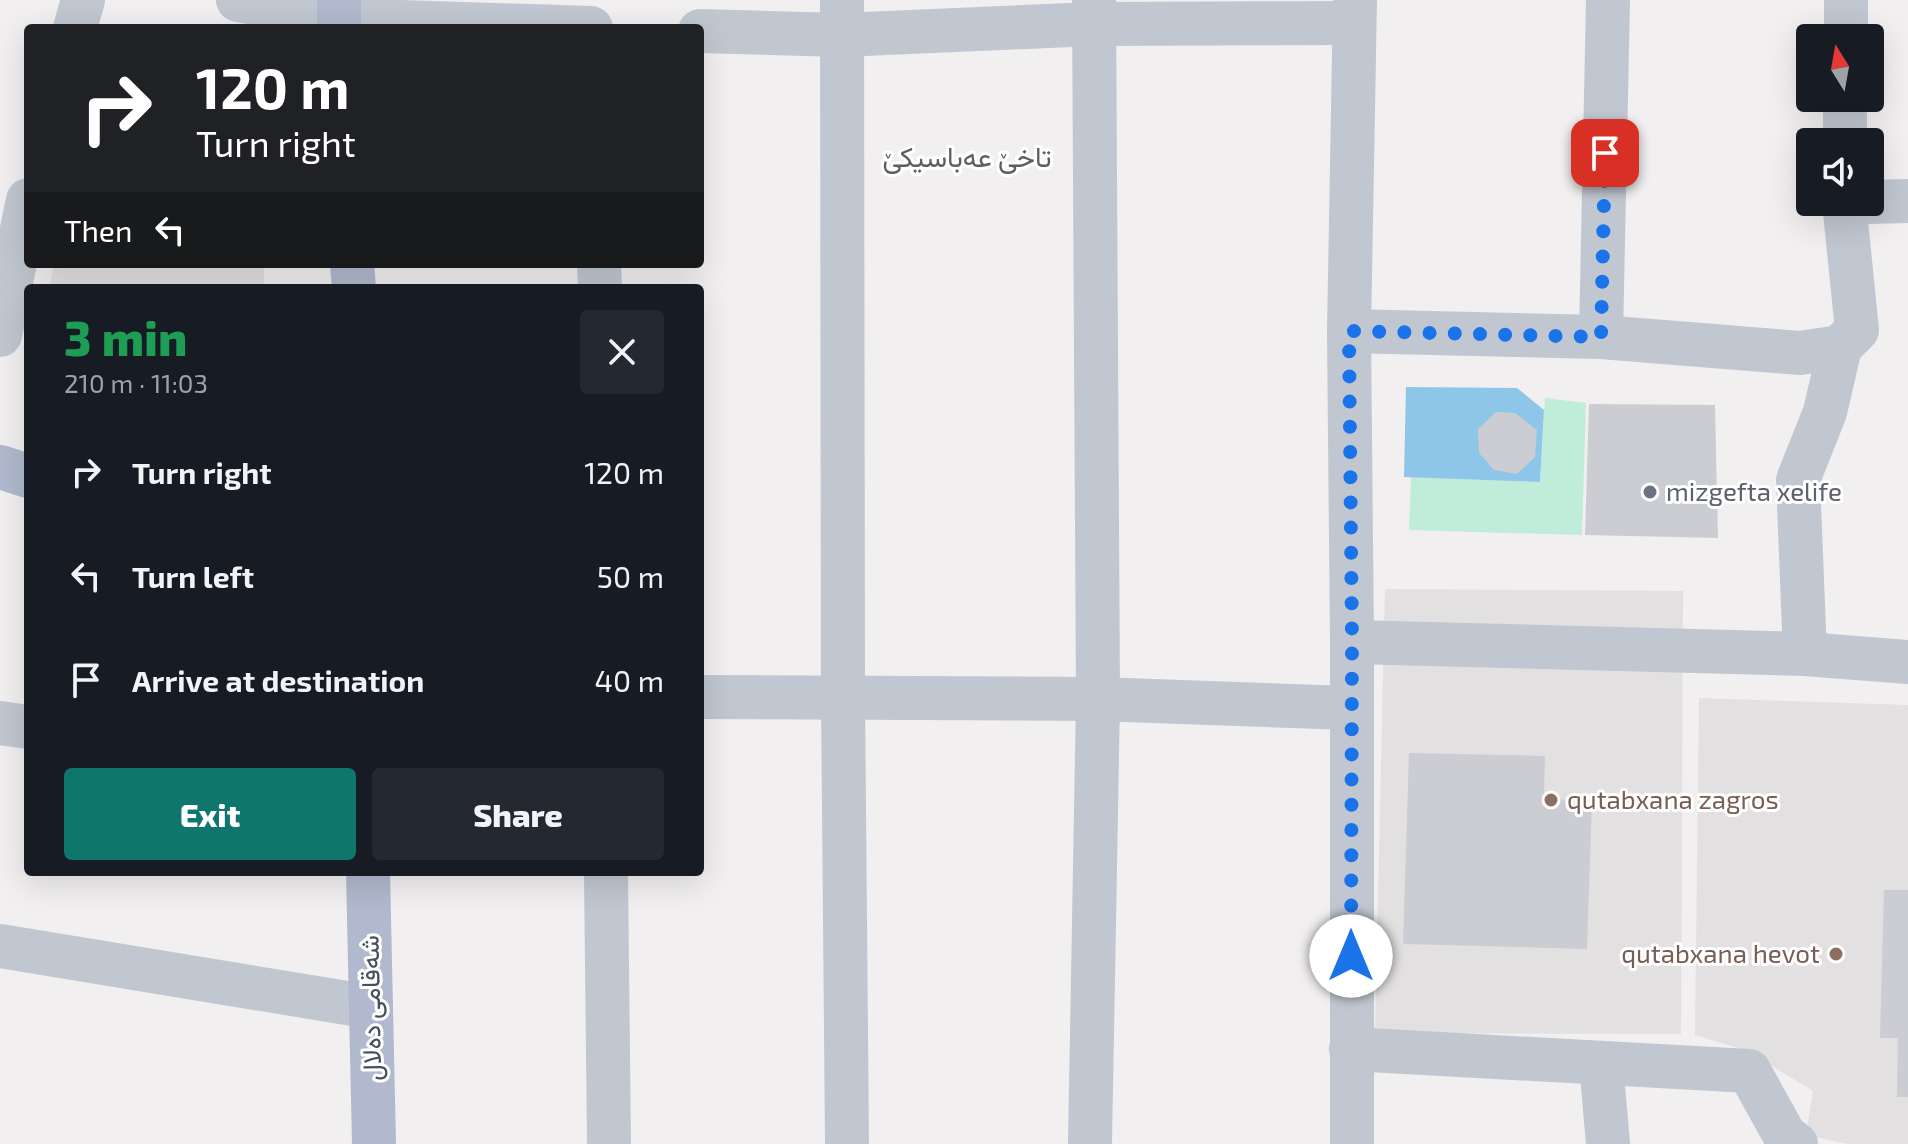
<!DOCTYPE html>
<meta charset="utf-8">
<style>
:root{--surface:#171b24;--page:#242831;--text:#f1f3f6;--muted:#9ea1a6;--accent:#0f766e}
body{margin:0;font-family:"Exo 2",Vazirmatn,sans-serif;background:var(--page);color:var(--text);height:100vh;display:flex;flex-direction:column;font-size:30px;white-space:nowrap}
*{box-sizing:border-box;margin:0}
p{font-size:26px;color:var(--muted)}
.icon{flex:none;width:44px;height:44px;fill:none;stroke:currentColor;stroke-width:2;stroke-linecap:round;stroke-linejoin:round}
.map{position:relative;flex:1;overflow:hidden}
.drawer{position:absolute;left:24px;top:284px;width:680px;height:592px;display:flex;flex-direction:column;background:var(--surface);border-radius:8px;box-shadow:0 8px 32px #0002}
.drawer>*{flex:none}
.hud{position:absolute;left:24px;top:24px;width:680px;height:244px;border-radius:8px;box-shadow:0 8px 32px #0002;background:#202124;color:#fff;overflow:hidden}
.needle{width:52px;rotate:349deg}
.tools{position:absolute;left:1796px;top:24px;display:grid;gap:16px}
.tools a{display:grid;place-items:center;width:88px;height:88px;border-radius:8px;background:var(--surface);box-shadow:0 8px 32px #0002;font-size:40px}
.pin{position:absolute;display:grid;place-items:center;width:68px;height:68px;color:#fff;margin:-34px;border-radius:16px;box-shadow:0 4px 12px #0006}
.me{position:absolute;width:88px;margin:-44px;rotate:0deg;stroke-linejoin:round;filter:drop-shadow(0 0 6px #0008)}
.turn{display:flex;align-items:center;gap:28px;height:168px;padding:0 40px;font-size:36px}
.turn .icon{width:104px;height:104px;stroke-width:2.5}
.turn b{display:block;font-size:56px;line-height:68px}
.then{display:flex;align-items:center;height:76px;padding:0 40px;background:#0003;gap:16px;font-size:30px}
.round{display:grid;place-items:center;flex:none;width:84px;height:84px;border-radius:8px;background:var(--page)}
.overview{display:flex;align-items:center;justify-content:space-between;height:136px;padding:0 40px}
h1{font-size:48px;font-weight:800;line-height:60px;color:#1e9e55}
.primary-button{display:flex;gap:16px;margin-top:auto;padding:16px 40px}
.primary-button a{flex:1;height:92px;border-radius:8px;background:var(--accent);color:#fff;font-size:32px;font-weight:800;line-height:92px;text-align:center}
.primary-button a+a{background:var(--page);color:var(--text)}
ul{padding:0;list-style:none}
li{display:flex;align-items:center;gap:24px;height:104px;padding:0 40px}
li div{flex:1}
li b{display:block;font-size:30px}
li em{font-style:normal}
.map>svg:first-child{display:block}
.education{fill:#e2e0e1}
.green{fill:#bfedd9}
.water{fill:#8ec6e9}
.building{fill:#cccdd3}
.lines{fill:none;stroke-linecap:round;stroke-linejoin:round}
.minor{stroke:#c0c7d0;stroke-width:44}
.major{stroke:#b0b9cd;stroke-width:44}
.route{stroke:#1a73e8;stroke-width:14;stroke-dasharray:0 25.2}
.worship-dot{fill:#6b7280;stroke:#fff;stroke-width:3}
.education-dot{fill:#8d6e63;stroke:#fff;stroke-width:3}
.labels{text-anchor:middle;stroke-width:6;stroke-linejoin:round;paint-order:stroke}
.worship-label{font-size:26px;fill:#5b616d;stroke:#fff;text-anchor:start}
.education-label{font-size:26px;fill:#785e54;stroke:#fff;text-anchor:start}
.street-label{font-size:26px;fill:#484f5c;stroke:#fff}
.neighbourhood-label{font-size:28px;fill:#5c5e64;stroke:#fff}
</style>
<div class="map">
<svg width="1908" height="1144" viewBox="0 0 1908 1144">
<rect width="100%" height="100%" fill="#f1efef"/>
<g class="education">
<polygon points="54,264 264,264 264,288 49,288"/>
<polygon points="1385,589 1683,591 1681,1034 1375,1033"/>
<polygon points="1699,698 1908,705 1908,1144 1848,1144 1806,1135 1813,1091 1748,1051 1695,1035"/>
</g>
<polygon class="green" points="1545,398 1586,403 1582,535 1409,530 1411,477 1540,482"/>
<polygon class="water" points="1406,387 1517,388 1544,410 1540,482 1404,477"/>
<g class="building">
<polygon points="1589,404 1715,405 1718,538 1585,535"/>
<polygon points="1496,412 1515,413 1537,430 1535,457 1517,474 1494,470 1479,453 1478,429"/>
<polygon points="1409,753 1545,756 1544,799 1592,800 1587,949 1403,944"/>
<polygon points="1884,890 1908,890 1908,1097 1897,1097 1898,1038 1880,1038"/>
</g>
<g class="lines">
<g class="minor">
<polyline points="238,0 339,20 591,28"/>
<polyline points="842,0 843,697 847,1144"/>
<polyline points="75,28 83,0"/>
<polyline points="700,31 842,35 1093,24 1354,23"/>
<polyline points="1846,38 1846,0"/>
<polyline points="1845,142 1845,98"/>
<polyline points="1870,202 1908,201"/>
<polyline points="599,264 600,288"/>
<polyline points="1349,331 1601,337 1800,353 1840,347 1857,330 1844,202"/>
<polyline points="0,335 28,200"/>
<polyline points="1601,337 1608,0"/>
<polyline points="1352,642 1805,654 1908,662"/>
<polyline points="1805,654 1798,480 1825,412 1840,347"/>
<polyline points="700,697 1098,699 1350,708"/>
<polyline points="0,723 28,727"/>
<polyline points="606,872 609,1144"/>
<polyline points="0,946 371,1007"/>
<polyline points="1351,1049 1749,1071 1785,1136 1796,1144"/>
<polyline points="1601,1063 1608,1144"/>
<polyline points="1090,1144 1098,699 1094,0"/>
<polyline points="1352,1144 1352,642 1349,331 1355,0"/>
</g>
<g class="major">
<polyline points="339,0 339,28"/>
<polyline points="352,264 354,288"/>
<polyline points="0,467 28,476"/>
<polyline points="368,872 374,1144"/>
</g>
</g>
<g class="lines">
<polyline class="route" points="1351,956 1352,642 1349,331 1601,337 1605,153"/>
</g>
<circle class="worship-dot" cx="1650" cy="492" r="8"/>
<g class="education-dot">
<circle cx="1551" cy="800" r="8"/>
<circle cx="1836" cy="954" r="8"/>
</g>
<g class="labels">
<g class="worship-label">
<text x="1666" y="501">mizgefta xelife</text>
</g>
<g class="education-label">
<text x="1567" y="809">qutabxana zagros</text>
<text x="1820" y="963" text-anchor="end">qutabxana hevot</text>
</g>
<g class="street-label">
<text transform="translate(371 1008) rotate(-91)" y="9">شەقامی دەلال</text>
</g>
<g class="neighbourhood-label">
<text x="967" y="167">تاخێ عه‌باسيكێ</text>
</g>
</g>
</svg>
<div class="tools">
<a><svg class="needle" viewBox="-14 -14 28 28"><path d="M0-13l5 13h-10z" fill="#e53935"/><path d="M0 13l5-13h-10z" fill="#9ea1a6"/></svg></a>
<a><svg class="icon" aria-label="sound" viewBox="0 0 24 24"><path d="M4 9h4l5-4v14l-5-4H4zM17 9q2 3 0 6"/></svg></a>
</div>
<div class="pin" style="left:1605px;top:153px;background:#d93025"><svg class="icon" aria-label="arrive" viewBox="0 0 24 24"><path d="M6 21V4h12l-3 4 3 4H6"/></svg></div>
<svg class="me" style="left:1351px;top:956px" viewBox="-20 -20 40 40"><circle r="19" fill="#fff"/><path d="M0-13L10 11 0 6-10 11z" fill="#1a73e8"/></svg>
<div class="hud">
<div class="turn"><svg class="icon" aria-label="right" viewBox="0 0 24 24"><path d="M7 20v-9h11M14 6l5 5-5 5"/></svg><div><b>120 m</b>Turn right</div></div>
<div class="then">Then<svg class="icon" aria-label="left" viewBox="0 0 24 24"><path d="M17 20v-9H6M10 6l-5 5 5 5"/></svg></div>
</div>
<section class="drawer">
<div class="overview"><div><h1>3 min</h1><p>210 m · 11:03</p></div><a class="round"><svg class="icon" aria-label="close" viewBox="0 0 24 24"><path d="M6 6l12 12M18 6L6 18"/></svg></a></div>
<ul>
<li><svg class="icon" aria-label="right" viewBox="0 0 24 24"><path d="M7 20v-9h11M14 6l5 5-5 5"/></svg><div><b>Turn right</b></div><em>120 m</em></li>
<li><svg class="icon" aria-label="left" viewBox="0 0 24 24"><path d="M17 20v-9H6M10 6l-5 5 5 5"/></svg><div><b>Turn left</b></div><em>50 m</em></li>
<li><svg class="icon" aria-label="arrive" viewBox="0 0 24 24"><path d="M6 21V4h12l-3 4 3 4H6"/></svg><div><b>Arrive at destination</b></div><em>40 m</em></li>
</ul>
<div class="primary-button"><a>Exit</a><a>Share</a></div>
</section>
</div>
